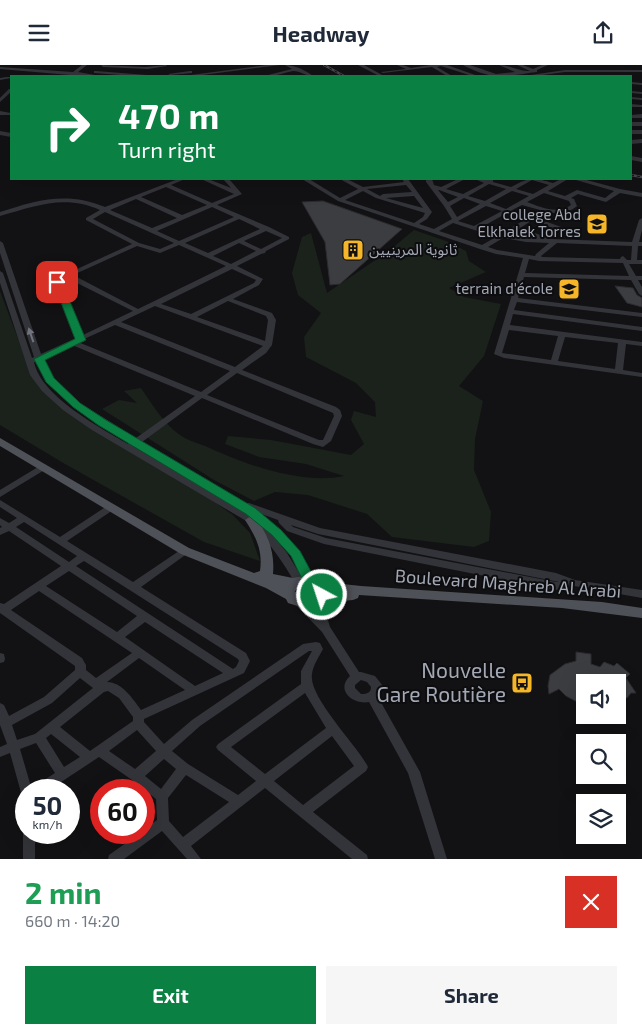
<!DOCTYPE html>
<meta charset="utf-8">
<style>
:root{--surface:#fff;--page:#f6f6f7;--text:#1f2937;--muted:#747a83;--accent:#0b8043}
body{margin:0;font-family:"Exo 2","Noto Sans Arabic",sans-serif;background:var(--page);color:var(--text);height:100vh;display:flex;flex-direction:column;font-size:19px;white-space:nowrap}
*{box-sizing:border-box;margin:0}
p{font-size:16px;color:var(--muted)}
.icon{flex:none;width:28px;height:28px;fill:none;stroke:currentColor;stroke-width:2;stroke-linecap:round;stroke-linejoin:round}
.map{position:relative;height:794px;overflow:hidden}
.sheet{display:flex;flex-direction:column;background:var(--surface);flex:1}
.sheet>*{flex:none}
.top-card{position:absolute;left:10px;top:10px;width:622px;height:105px;border-radius:0px;box-shadow:0 5px 20px #0002;background:#0b8043;color:#fff;overflow:hidden}
.controls{position:absolute;left:576px;top:609px;display:grid;gap:10px}
.controls a{display:grid;place-items:center;width:50px;height:50px;border-radius:0px;background:var(--surface);box-shadow:0 5px 20px #0002;font-size:25px}
.speed{position:absolute;left:15px;top:714px;display:flex;gap:10px;font-size:25px;font-weight:700;text-align:center}
.speed>*{display:grid;place-content:center;width:65px;height:65px;border-radius:50%;background:var(--surface);box-shadow:0 5px 20px #0002;line-height:1}
.speed small{font-size:12px;font-weight:400}
.speed .limit{border:8px solid #d22;background:#fff;color:#111}
.pin{position:absolute;display:grid;place-items:center;width:42px;height:42px;color:#fff;margin:-21px;border-radius:10px;box-shadow:0 2px 8px #0006}
.me{position:absolute;width:55px;margin:-28px;rotate:320deg;stroke-linejoin:round;filter:drop-shadow(0 0 4px #0008)}
.turn{display:flex;align-items:center;gap:18px;height:105px;padding:0 25px;font-size:22px}
.turn .icon{width:65px;height:65px;stroke-width:2.5}
.turn b{display:block;font-size:35px;line-height:42px}
.round{display:grid;place-items:center;flex:none;width:52px;height:52px;border-radius:0px;background:var(--page)}
.headline{display:flex;align-items:center;justify-content:space-between;height:85px;padding:0 25px}
h1{font-size:30px;font-weight:700;line-height:38px;color:#1e9e55}
.cta{display:flex;gap:10px;margin-top:auto;padding:10px 25px}
.cta a{flex:1;height:58px;border-radius:0px;background:var(--accent);color:#fff;font-size:20px;font-weight:700;line-height:58px;text-align:center}
.cta a+a{background:var(--page);color:var(--text)}
header{display:flex;justify-content:space-between;align-items:center;height:65px;padding:0 25px;background:var(--surface);font-size:22px;font-weight:700}
.map>svg:first-child{display:block}
.green{fill:#1a221b}
.building{fill:#3c3d41;stroke:#2c2c30}
.lines{fill:none;stroke-linecap:round;stroke-linejoin:round}
.minor{fill:#333439;fill-rule:evenodd}
.major{fill:#4f5158;fill-rule:evenodd}
.rail-casing{stroke:#46484e;stroke-width:2.5}
.rail{stroke:#0d0d0f;stroke-width:1;stroke-dasharray:3;stroke-linecap:butt}
.oneway{fill:#71747d}
.route{fill:#0b8043;stroke:#07532c}
.labels{text-anchor:middle;stroke-width:4;stroke-linejoin:round;paint-order:stroke}
.far-poi-label{font-size:15px;fill:#a3a8b5;stroke:#0d0d0f;text-anchor:end}
.street-label{font-size:18px;fill:#a3a8b5;stroke:#0d0d0f}
.near-poi-label{font-size:21px;fill:#a3a8b5;stroke:#0d0d0f;text-anchor:end}
</style>
<header><svg class="icon" aria-label="menu" viewBox="0 0 24 24"><path d="M4 6h16M4 12h16M4 18h16"/></svg>Headway<svg class="icon" aria-label="share" viewBox="0 0 24 24"><path d="M12 15V3M7 8l5-5 5 5M5 13v7h14v-7"/></svg></header>
<div class="map">
<svg width="642" height="794" viewBox="0 0 642 794">
<rect width="100%" height="100%" fill="#121214"/>
<g class="green">
<path d="M414 165 446 176 466 186 469 196 486 207 449 223 464 232 501 239 484 291 459 321 483 336 475 374 474 405 491 447 489 476 474 482 392 472 367 449 308 430 275 427 254 436 214 415 102 344 119 335 137 338 124 326 141 323C152 339 164 359 180 370 187 375 197 378 205 381 244 399 301 420 344 411L306 399 259 392 225 379 228 371 271 375 351 390 364 379 351 355 354 346 376 352 375 337 356 318 306 292 304 272 321 248 298 230 292 208 302 172 311 168 327 228 390 185Z"/>
<polygon points="0,226 28,300 62,342 206,431 233,450 250,468 260,496 204,477 65,399 0,360"/>
</g>
<g class="building">
<polygon points="323,136 402,164 340,219 330,220 325,177 302,137"/>
<polygon points="615,221 633,223 637,230 642,233 642,242 627,238"/>
<polygon points="576,587 591,589 591,599 600,602 604,597 614,601 617,598 630,609 626,613 636,628 631,628 627,633 625,632 618,638 618,618 585,618 585,641 566,631 559,624 549,629 548,621 550,610 565,599 576,596"/>
</g>
<g class="lines">
<g class="minor">
<polygon points="82,0 87,0 78,7 95,10 95,11 75,10 71,11 70,10 0,4 0,2 73,7"/>
<polygon points="101,0 145,2 166,0 167,1 148,4 103,2"/>
<polygon points="267,0 280,0 195,11 183,11"/>
<path d="M285 0C295 0 305 5 313 11 306 11 300 6 293 6 283 8 274 12 264 11L292 4Z"/>
<polygon points="358,0 364,0 384,11 379,11"/>
<polygon points="397,0 403,0 411,3 430,0 447,0 478,11 472,11 441,1 437,2 452,11 447,11 432,2 383,8 381,7 406,4"/>
<path d="M463 0H470L496 9 515 7 499 0C510 0 519 7 530 6L517 0H523L533 4 542 0H548L537 5V7C525 8 510 12 497 11 487 11 472 5 463 0Z"/>
<polygon points="565,5 642,5 642,7 565,7 535,11 524,11"/>
<polygon points="96,6 147,10 149,11 133,11 94,8 94,6"/>
<polygon points="190,6 192,6 192,8 170,10 168,9"/>
<polygon points="11,11 11,13 0,15 0,13 13,11"/>
<polygon points="631,17 642,18 642,20 631,19"/>
<polygon points="9,24 11,24 11,27 0,37 0,33"/>
<polygon points="631,26 642,27 642,29 631,28"/>
<polygon points="631,32 642,33 642,35 631,34"/>
<polygon points="631,39 642,40 642,42 631,42"/>
<polygon points="0,46 11,48 11,50 0,50"/>
<polygon points="642,49 642,53 631,53 631,50"/>
<rect x="631" y="57" width="11" height="4"/>
<rect x="631" y="65" width="11" height="4"/>
<polygon points="0,66 11,68 11,72 0,70"/>
<polygon points="642,74 642,78 631,79 631,75"/>
<polygon points="631,91 642,93 642,97 631,95"/>
<path d="M178 114H185L171 120 212 138 234 129 201 114H208L231 123 223 114H229L242 129 217 140 269 162 289 172V174L266 186 265 188 261 189 237 201 263 214 259 220 233 234 272 248 276 255 272 280 266 288 242 305 336 342 340 345 342 351 331 376 323 382 313 379 202 333 142 377 244 438H249L320 463 556 508 575 515 642 525V533L574 521 556 525 324 479 287 466 279 458 278 455 259 448 280 466 299 487 314 515 313 517H305L292 491 274 470 270 467 287 488 304 516 303 518H295C282 495 268 475 248 457L92 365 63 345 42 326 30 310 0 218V206L3 208 32 293 34 292 0 188V176L3 178 41 289 76 273 54 215 55 214 132 179 86 155V153L100 145C65 129 35 141 0 151V147C36 135 68 126 105 142ZM166 122 207 140 182 150 141 132ZM136 134 177 153 152 163 110 145ZM212 142 234 152 179 176 157 166ZM105 147 174 178 160 184 139 178 93 154ZM239 154 260 164 208 188 185 178ZM266 166 282 173 261 184 244 176ZM239 178 256 186 231 199 213 191ZM179 180 226 201 138 244 73 210 137 181 160 188ZM232 204 256 215 254 218 191 249 161 239ZM67 213 133 246 83 270 61 216ZM228 236 266 251 268 255 265 276 197 252ZM155 241 263 281 235 302 121 257ZM115 260 230 306 201 327 78 277H84V274ZM72 280 195 331 136 373 80 338 52 314 43 294ZM34 297H36L46 317 74 342 130 377 128 379C99 362 41 331 34 297ZM237 308 333 348 334 351 323 375H319L207 330ZM136 381 248 448 251 451 134 382ZM291 460 318 469 559 517H556L326 473 293 462Z"/>
<path d="M302 114H309L340 133 358 124 340 114H347L363 122 404 117 402 114H408L432 147 427 154 419 159 434 164 452 154 444 141 426 117V114H432L434 120 441 122 458 114H465L446 124 463 129 484 118 475 114H491L493 115V117L511 122C529 112 533 112 553 118L561 114H568L548 126 565 131 577 125 605 133 614 126 576 115 575 114H583L620 124 642 128V132L620 128 606 137 578 129 571 133 574 134 577 141C568 149 558 149 546 147L536 153 564 163V165H560L531 156 520 163 552 174 632 177 639 155 642 153V165L639 177H642V181H638L637 195H642V199H629L636 211H642V215H638L642 222V231L639 229 631 215 524 212 518 233 642 248V252L517 237 514 245 642 262V266L513 249 510 260 642 277V281L626 279 623 305 642 308V312L504 293 494 289 523 193 496 189 480 184 338 136ZM532 115 549 120 533 129 516 124ZM489 119 506 124 485 136 468 131ZM406 120 412 127 383 129 380 131 367 124ZM438 125H439L458 132 448 137ZM363 126 376 133 425 148 423 152 414 158 345 135ZM512 126 529 131 506 144 490 138ZM544 128 569 136 571 140C558 150 540 142 527 137ZM414 131 423 143 386 133ZM464 133 480 139 457 152 450 141ZM522 140 540 145 530 151 512 145ZM486 141 502 146 474 161 458 156ZM507 148 526 154 501 169 480 163ZM453 158 496 172 482 180 439 166ZM516 165 538 174 508 170ZM503 173 526 177 549 178 536 189 535 191 497 185 488 182ZM557 178 632 181 631 195H627L623 191 621 192 620 194 542 192 541 191ZM529 194 539 196 623 198 629 211 525 208ZM509 265 558 271 551 295 502 288ZM565 272 618 278 615 304 558 296Z"/>
<polygon points="43,399 46,400 47,402 46,404 0,432 0,425"/>
<path d="M0 435 60 472 107 441H113L115 443 113 445 67 476 133 517 182 484H188L190 486 188 488 141 522 246 588 250 596 244 608 144 654V657L164 679 192 655 303 579 316 577 320 578 323 584C319 592 313 600 312 609 308 632 357 680 368 702L366 706 313 747 367 790 368 794H352L265 723 191 781 201 794H187L162 766 124 794H108L109 790 140 768H144V765L157 755 156 734 132 715 99 692 49 725H33L35 721 55 708 36 678 20 684 32 725H26V732L22 731 10 688 0 692V682L7 679 0 660V638L4 640 9 651 44 632 75 605V601L0 548V538L4 539 61 501 9 466 0 470V463L2 462 0 460V453L9 458 17 453 0 442ZM24 457 77 491 69 497 16 462ZM84 496 238 594 239 596 236 602 233 604 76 501ZM69 506 137 551 117 567 46 521ZM39 526 132 588 96 613 86 605V600L82 593 11 545ZM145 557 223 608 195 621 125 572ZM309 586H312L301 606V619L218 679 216 682 218 685 256 716 238 730 188 699 172 686 200 661ZM139 593 185 625 141 645C133 634 122 617 107 617ZM80 613 93 623 35 669 17 675 12 660 52 638ZM108 626 119 633 133 652V656L90 686 60 662 104 627ZM305 628 326 663 265 709 231 682ZM137 665 156 686 135 704 109 686ZM51 669 80 692 64 702 46 673ZM332 671 354 701 303 740 274 716ZM164 694 176 704 161 724 145 711ZM186 710 229 737 183 772 169 756 168 733Z"/>
<path d="M317 532 321 533 322 536 330 562 359 607H361L375 611 383 621 378 632 420 707 447 794H435L408 708 369 637C353 640 335 625 350 611L322 567 294 538 295 535H303L315 548 312 536 313 533ZM361 615 367 617 371 622C371 628 367 629 361 629L355 623V620Z"/>
<polygon points="0,588 4,589 5,594 4,597 0,598"/>
<polygon points="26,763 26,768 35,768 35,794 23,794 23,768"/>
</g>
<path class="major" d="M0 373 189 483 254 508 260 506C263 485 256 472 245 455L251 451 255 452C268 470 275 486 273 509L293 513 309 510 324 517 361 521 602 537 642 543V553L562 543 359 530 358 533 353 535 321 538 307 544 288 538 286 534 266 523 181 489 0 381ZM301 520 313 521 315 526 314 531 306 534 298 532 295 526Z"/>
<g class="rail-casing">
<g id="rail">
<polyline points="324,0 344,11"/>
<polyline points="631,110 642,112"/>
</g>
</g>
<use href="#rail" class="rail"/>
</g>
<defs><path id="oneway-solid" d="M-6-.8H1V-3.2L6.5 0L1 3.2V.8H-6Z" transform="scale(1.25)"/></defs>
<use class="oneway" href="#oneway-solid" transform="translate(31 270) rotate(-109)"/>
<polygon class="route" points="57,214 62,217 86,275 45,295 54,313 80,338 106,355 255,443 281,465 300,486 314,512 325,518 329,530 327,533 317,533 314,524 304,518 291,491 272,470 246,449 98,360 73,342 46,317 34,294 75,274 53,217"/>
<defs>
<g id="school-square" transform="scale(1.125)"><rect x="-9" y="-9" width="18" height="18" rx="4" fill="#f5b729" stroke="#0d0d0f"/><path d="M0-5L7-2L0 1L-7-2ZM-4 1L0 2.5L4 1V4Q0 6-4 4Z" fill="#111"/></g>
<g id="building-square" transform="scale(1.125)"><rect x="-9" y="-9" width="18" height="18" rx="4" fill="#f5b729" stroke="#0d0d0f"/><path d="M-4-6H4V6H1V3H-1V6H-4ZM-2.5-4.3h1.7v1.8h-1.7ZM.8-4.3h1.7v1.8H.8ZM-2.5-1h1.7V.8h-1.7ZM.8-1h1.7V.8H.8Z" fill="#111"/></g>
<g id="bus-square" transform="scale(1.125)"><rect x="-9" y="-9" width="18" height="18" rx="4" fill="#f5b729" stroke="#0d0d0f"/><path d="M-5-6H5V4H4V6H2V4H-2V6H-4V4H-5ZM-3.5-4V0h7V-4ZM-3.5 1.2v1.5H-2V1.2ZM2 1.2v1.5H3.5V1.2Z" fill="#111"/></g>
</defs>
<g fill-rule="evenodd">
<use href="#school-square" x="597" y="159"/>
<use href="#building-square" x="353" y="185"/>
<use href="#school-square" x="569" y="224"/>
<use href="#bus-square" x="522" y="618"/>
</g>
<g class="labels">
<g class="far-poi-label">
<text x="581" y="155">college Abd<tspan x="581" dy="17">Elkhalek Torres</tspan></text>
<text x="369" y="190" text-anchor="start">ثانوية المرينيين</text>
<text x="553" y="229">terrain d'école</text>
</g>
<g class="street-label">
<text transform="translate(508 519) rotate(4)" y="6">Boulevard Maghreb Al Arabi</text>
</g>
<g class="near-poi-label">
<text x="506" y="613">Nouvelle<tspan x="506" dy="24">Gare Routière</tspan></text>
</g>
</g>
</svg>
<div class="controls">
<a><svg class="icon" aria-label="sound" viewBox="0 0 24 24"><path d="M4 9h4l5-4v14l-5-4H4zM17 9q2 3 0 6"/></svg></a>
<a><svg class="icon" aria-label="search" viewBox="0 0 24 24"><circle cx="10" cy="10" r="6"/><path d="M15 15l6 6"/></svg></a>
<a><svg class="icon" aria-label="layers" viewBox="0 0 24 24"><path d="M12 4l9 5-9 5-9-5zM3 14l9 5 9-5"/></svg></a>
</div>
<div class="speed"><div>50<small>km/h</small></div><div class="limit">60</div></div>
<div class="pin" style="left:57px;top:217px;background:#d93025"><svg class="icon" aria-label="arrive" viewBox="0 0 24 24"><path d="M6 21V4h12l-3 4 3 4H6"/></svg></div>
<svg class="me" style="left:322px;top:530px" viewBox="-20 -20 40 40"><circle r="17" fill="#0b8043" stroke="#fff" stroke-width="3"/><path d="M0-11L8 9 0 5-8 9z" fill="#fff"/></svg>
<div class="top-card">
<div class="turn"><svg class="icon" aria-label="right" viewBox="0 0 24 24"><path d="M7 20v-9h11M14 6l5 5-5 5"/></svg><div><b>470 m</b>Turn right</div></div>
</div>
</div>
<section class="sheet">
<div class="headline"><div><h1>2 min</h1><p>660 m · 14:20</p></div><a class="round" style="background:#d93025;color:#fff"><svg class="icon" aria-label="close" viewBox="0 0 24 24"><path d="M6 6l12 12M18 6L6 18"/></svg></a></div>
<div class="cta"><a>Exit</a><a>Share</a></div>
</section>
